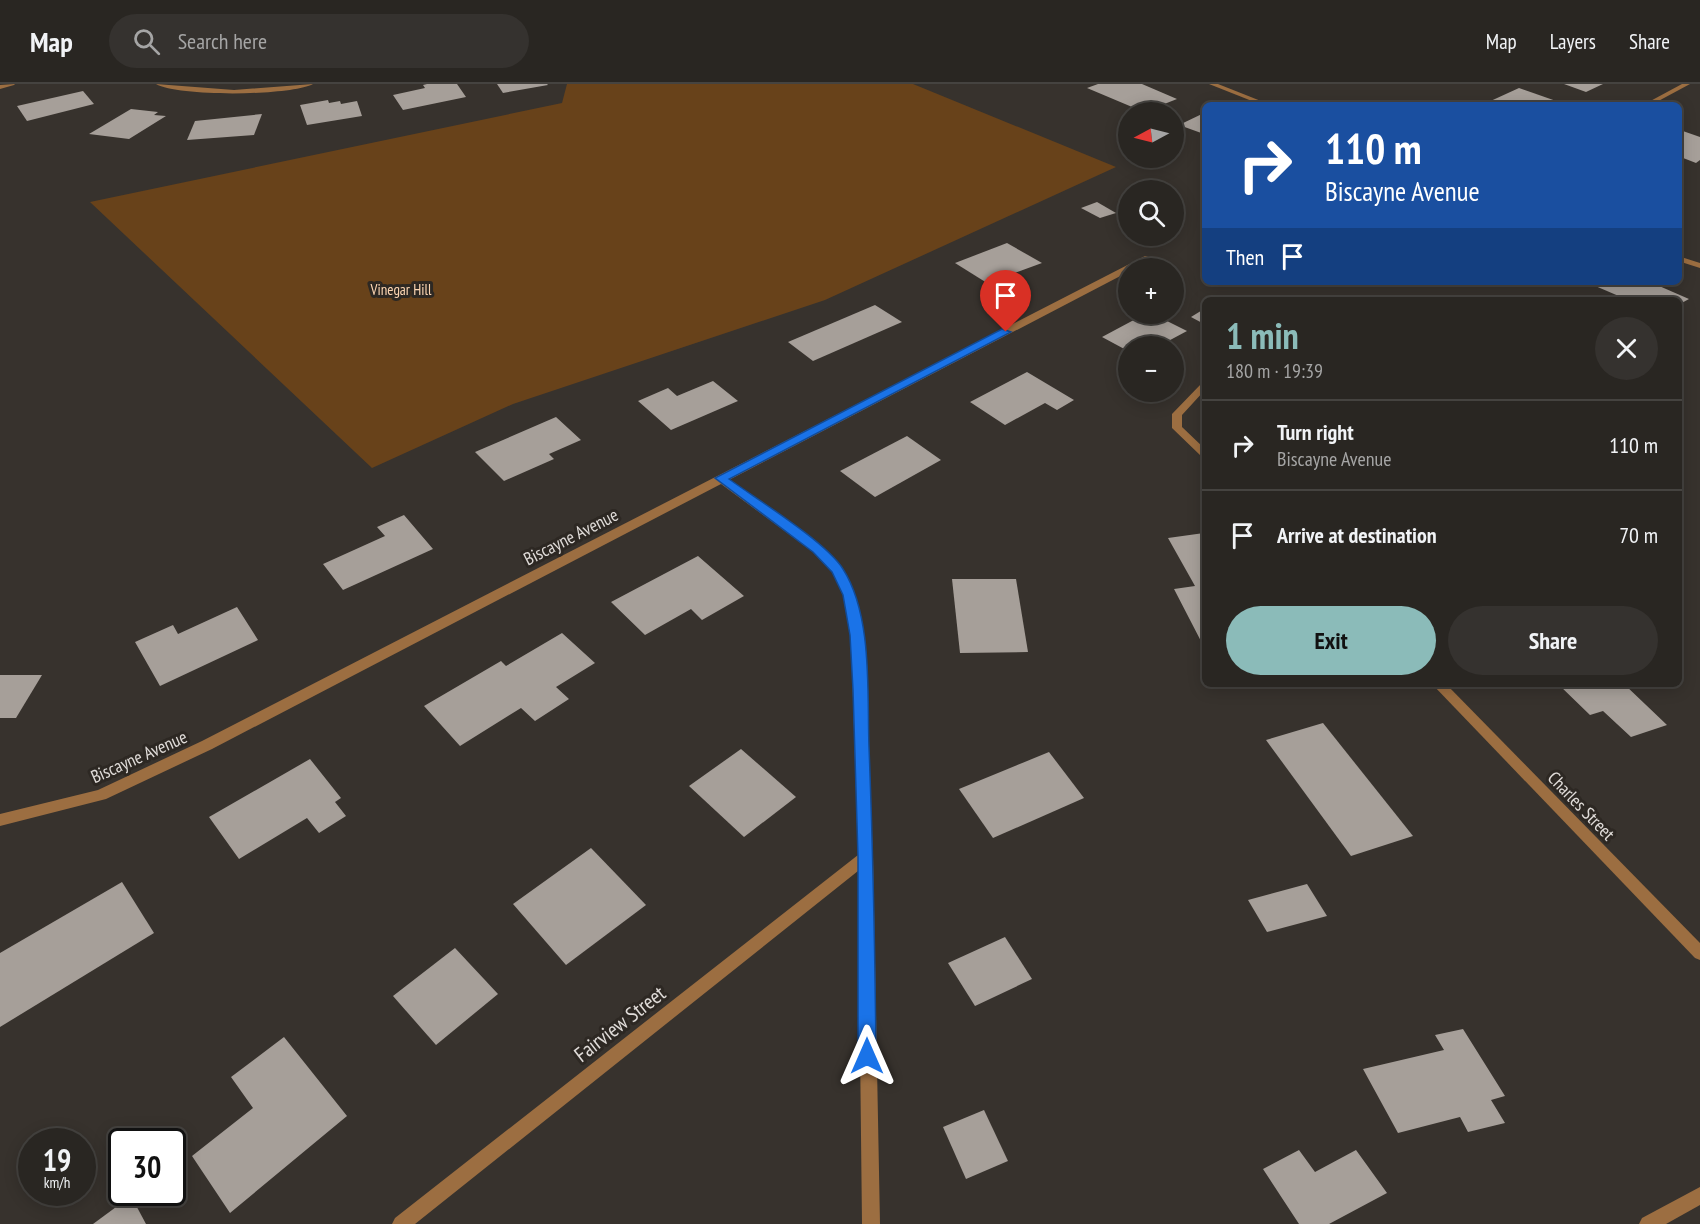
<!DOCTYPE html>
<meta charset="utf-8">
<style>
:root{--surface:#292622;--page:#35322f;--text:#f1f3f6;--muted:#a5a5a5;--line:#454340;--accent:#8bbbb9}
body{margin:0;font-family:"PT Sans Narrow",sans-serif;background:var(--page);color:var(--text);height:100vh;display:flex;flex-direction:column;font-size:22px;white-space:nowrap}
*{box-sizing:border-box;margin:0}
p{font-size:20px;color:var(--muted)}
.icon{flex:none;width:33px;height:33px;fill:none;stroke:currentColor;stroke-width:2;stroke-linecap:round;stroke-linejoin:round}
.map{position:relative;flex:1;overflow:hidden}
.details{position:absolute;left:1202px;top:213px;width:480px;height:390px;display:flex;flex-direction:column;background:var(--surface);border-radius:9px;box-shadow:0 3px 15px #0003,0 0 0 2px var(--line)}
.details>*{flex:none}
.guide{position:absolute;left:1202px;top:18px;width:480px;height:183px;border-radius:9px;box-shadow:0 3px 15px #0003,0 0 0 2px var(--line);background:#1a4fa0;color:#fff;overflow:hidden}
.needle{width:39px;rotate:263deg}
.buttons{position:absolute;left:1118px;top:18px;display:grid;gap:12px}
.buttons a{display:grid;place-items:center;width:66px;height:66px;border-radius:50%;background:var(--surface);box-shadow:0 3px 15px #0003,0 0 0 2px var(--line);font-size:30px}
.speed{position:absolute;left:18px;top:1044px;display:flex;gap:12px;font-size:30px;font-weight:700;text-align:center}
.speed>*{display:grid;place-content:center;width:78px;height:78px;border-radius:50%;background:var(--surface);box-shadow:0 3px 15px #0003,0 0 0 2px var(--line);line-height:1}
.speed small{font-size:15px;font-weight:400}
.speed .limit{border:3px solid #111;border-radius:9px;background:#fff;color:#111}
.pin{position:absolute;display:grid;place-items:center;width:51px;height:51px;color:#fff;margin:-62px -26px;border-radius:50% 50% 50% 0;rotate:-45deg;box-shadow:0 0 6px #0007}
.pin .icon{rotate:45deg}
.me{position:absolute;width:66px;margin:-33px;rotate:0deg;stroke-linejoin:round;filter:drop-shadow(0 0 4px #0008)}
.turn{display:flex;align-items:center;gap:21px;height:126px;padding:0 24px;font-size:27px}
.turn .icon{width:78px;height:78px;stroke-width:2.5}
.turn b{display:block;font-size:42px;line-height:51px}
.then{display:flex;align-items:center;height:57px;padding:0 24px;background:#0003;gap:12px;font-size:22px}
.round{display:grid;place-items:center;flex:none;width:63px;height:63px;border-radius:32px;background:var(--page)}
.summary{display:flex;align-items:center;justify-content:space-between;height:102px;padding:0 24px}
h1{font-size:36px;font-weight:700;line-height:45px;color:var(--accent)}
.button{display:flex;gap:12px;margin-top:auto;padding:12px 24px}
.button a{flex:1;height:69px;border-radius:36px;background:var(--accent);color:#111;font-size:24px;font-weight:700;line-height:69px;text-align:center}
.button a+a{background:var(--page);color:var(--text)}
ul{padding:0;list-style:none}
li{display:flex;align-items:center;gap:18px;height:90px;padding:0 24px;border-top:2px solid var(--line)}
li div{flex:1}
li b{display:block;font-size:22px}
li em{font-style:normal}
header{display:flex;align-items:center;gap:36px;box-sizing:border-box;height:84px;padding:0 30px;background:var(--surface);border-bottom:2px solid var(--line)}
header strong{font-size:28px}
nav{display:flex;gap:33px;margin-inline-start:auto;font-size:21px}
.search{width:420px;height:54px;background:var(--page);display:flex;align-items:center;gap:15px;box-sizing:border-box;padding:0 21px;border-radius:33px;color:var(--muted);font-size:22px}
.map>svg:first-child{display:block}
.green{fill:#68421a}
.building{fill:#a69f99}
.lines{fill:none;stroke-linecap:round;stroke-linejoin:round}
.street{fill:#9c6e41;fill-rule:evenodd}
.route{fill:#1a73e8;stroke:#114b97;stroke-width:1.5}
.labels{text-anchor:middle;stroke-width:6;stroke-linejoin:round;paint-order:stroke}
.far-park-label{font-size:15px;fill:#fdd6b3;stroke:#2d2823}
.street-label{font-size:18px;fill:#e0dcd9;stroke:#2d2823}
.near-street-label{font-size:21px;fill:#e0dcd9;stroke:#2d2823}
</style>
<header>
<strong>Map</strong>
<div class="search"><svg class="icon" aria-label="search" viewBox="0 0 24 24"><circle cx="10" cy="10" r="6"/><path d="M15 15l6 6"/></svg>Search here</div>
<nav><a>Map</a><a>Layers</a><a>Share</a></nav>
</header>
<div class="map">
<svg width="1700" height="1140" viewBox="0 0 1700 1140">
<rect width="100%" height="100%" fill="#37322d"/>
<polygon class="green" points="567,0 913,0 1116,83 825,216 513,320 372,384 90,118 562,19"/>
<g class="building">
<polygon points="427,0 457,0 466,13 403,26 393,11 425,4 423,1"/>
<polygon points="497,0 547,0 548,1 503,9"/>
<polygon points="1098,0 1142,0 1177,15 1144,28 1087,4"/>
<polygon points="1564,0 1603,0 1586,8"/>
<polygon points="1519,4 1559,18 1553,21 1484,20"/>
<polygon points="83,7 94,20 27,37 17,22"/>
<polygon points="328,16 329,19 340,17 341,20 357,17 362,32 307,41 300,21"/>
<polygon points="131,25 158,28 154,31 166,32 129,55 89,50"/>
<polygon points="1204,29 1204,50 1179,41"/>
<polygon points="262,30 254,51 187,56 195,37"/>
<polygon points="1680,46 1700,53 1700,76 1696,79 1678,72"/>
<polygon points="1097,118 1116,129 1100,134 1081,124"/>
<polygon points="1007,159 1042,179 987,199 955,179"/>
<polygon points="1586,198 1650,198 1689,215 1678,221 1678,216 1628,216"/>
<polygon points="875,221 902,238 813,277 788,258"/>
<polygon points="1204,225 1204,240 1191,233"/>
<polygon points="1145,230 1153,230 1187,247 1159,262 1128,262 1128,267 1102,253"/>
<polygon points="1027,288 1074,316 1057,326 1045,319 1005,341 970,318"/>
<polygon points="713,297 738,317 671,346 638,317 668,304 677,312"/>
<polygon points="556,333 581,356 549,370 554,375 504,397 475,368"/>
<polygon points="907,352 941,376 875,413 840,387"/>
<polygon points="404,431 433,465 343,506 323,480 385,452 377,443"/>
<polygon points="1204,449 1204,563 1174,505 1195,502 1168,454"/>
<polygon points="698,472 744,512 702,536 691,525 645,551 611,518"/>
<polygon points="952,495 1016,495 1028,568 960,569"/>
<polygon points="237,523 258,556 160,602 135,558 173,541 178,550"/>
<polygon points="562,549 595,579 556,603 569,615 535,637 521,624 460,662 424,622 501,577 506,582"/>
<polygon points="0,591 42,591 16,634 0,634"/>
<polygon points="1558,600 1624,600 1667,641 1631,653 1603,627 1590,631"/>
<polygon points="1323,639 1413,752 1351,772 1266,656"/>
<polygon points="741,665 796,713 744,753 689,702"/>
<polygon points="1049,668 1084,714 993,754 959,705"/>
<polygon points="310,675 341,714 335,718 346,732 319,749 307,734 239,775 209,733"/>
<polygon points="591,764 646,821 566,881 513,820"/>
<polygon points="122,798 154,849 0,943 0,869"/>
<polygon points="1307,800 1327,832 1267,848 1248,816"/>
<polygon points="1005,853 1032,895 975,922 948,879"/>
<polygon points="455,864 498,910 436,961 393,912"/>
<polygon points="1463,945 1505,1012 1491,1016 1505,1039 1468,1048 1460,1033 1398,1049 1363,985 1444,966 1435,951"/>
<polygon points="284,953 347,1032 230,1129 192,1072 253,1024 231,993"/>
<polygon points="984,1026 1008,1077 966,1095 943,1043"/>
<polygon points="1299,1066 1315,1088 1356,1066 1387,1109 1329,1140 1299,1140 1263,1085"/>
<polygon points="131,1112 146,1140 93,1140"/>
</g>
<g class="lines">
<g class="street">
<polygon points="15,0 14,1 0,5 0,1"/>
<path d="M156 0 234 6 313 0C290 12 179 13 156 0Z"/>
<polygon points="1209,0 1218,0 1271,21 1262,21"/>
<polygon points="1682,0 1690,0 1651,21 1643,21"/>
<polygon points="1145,172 1152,174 1134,184 1128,184 1128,188 729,396 821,462 842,483 855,511 863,551 873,773 880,1140 862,1140 858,787 415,1140 392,1140 395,1134 858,771 851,551 843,511 833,488 813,468 721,400 212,665 106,715 0,742 0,730 98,706 202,657"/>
<polygon points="1678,172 1700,179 1700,184 1678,177"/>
<polygon points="1204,299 1204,307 1182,331 1182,343 1204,364 1204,372 1200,371 1172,344 1172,330 1201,300"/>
<polygon points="1432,600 1446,600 1700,859 1700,876 1695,874"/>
<polygon points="1700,1103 1700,1121 1666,1140 1639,1140 1642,1134"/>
</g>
</g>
<path class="route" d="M1002 245 1011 248 729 395C758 416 826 458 843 485 873 532 867 609 869 663 873 766 875 869 876 972L873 979 867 981 861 979 858 972V773L853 606 850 551 843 511 832 488 813 468 715 394Z"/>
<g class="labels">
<g class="far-park-label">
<text x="401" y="211">Vinegar Hill</text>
</g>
<g class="street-label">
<text transform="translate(571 453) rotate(-27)" y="6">Biscayne Avenue</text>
<text transform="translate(139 673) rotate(-24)" y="6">Biscayne Avenue</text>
<text transform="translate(1581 722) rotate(46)" y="6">Charles Street</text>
</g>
<g class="near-street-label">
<text transform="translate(620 940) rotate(-38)" y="7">Fairview Street</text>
</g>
</g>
</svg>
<div class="buttons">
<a><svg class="needle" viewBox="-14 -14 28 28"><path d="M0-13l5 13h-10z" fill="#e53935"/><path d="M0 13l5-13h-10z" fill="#a5a5a5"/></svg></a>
<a><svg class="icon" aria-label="search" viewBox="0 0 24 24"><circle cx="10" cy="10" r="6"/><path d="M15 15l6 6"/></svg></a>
<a>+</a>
<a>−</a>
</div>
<div class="speed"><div>19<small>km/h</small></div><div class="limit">30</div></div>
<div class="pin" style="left:1006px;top:248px;background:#d93025"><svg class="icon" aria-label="arrive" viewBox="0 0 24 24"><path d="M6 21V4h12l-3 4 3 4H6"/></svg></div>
<svg class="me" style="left:867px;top:972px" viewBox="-20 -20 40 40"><path d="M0-17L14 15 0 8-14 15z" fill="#1a73e8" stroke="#fff" stroke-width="4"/></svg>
<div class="guide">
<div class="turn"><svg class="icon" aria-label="right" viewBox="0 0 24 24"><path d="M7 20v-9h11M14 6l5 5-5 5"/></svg><div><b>110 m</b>Biscayne Avenue</div></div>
<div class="then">Then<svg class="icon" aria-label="arrive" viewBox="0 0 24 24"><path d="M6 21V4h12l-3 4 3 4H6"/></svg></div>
</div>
<section class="details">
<div class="summary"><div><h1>1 min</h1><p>180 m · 19:39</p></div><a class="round"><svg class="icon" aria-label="close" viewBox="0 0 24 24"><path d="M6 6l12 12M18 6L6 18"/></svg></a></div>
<ul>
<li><svg class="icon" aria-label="right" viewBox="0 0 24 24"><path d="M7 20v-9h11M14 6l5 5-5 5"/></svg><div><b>Turn right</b><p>Biscayne Avenue</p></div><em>110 m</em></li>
<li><svg class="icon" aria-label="arrive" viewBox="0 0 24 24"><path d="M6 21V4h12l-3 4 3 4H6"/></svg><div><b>Arrive at destination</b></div><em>70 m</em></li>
</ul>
<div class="button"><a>Exit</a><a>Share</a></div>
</section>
</div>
